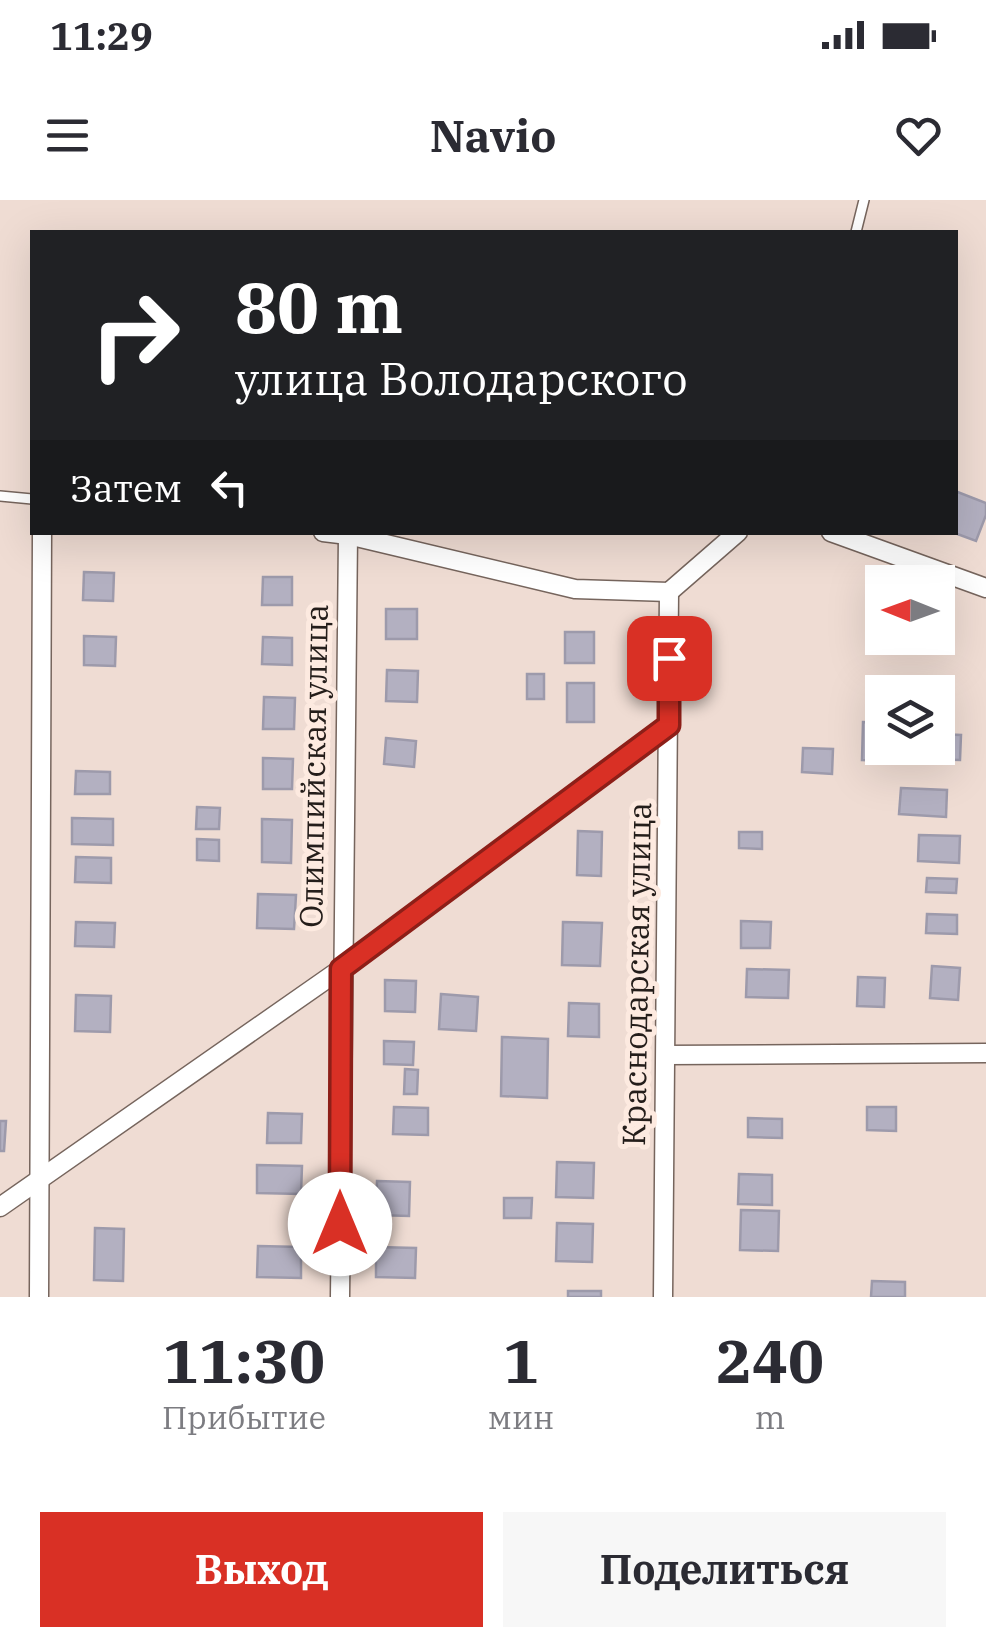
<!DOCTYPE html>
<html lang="ru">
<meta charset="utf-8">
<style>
:root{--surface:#fff;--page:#f7f7f7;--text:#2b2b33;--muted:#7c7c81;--accent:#d93025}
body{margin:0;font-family:"IBM Plex Serif",serif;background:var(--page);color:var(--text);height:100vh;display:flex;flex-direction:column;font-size:38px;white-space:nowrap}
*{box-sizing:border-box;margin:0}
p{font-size:32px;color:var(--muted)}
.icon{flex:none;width:55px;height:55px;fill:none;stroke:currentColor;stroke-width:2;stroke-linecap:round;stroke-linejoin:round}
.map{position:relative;height:1097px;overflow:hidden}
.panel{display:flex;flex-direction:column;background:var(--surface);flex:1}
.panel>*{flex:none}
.hud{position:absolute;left:30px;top:30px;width:928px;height:305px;border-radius:0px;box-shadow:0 10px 40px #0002;background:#202124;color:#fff;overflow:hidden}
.needle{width:65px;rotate:271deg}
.fabs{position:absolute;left:865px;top:365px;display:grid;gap:20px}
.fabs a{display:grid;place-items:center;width:90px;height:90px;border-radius:0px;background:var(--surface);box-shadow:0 10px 40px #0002;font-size:50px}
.pin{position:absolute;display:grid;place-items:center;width:85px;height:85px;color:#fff;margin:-42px;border-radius:20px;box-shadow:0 5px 15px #0006}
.me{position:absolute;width:110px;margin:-55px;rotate:0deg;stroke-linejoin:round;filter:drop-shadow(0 0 8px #0008)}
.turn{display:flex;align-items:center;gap:35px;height:210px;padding:0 40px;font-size:45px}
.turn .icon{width:130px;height:130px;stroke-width:2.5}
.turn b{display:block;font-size:70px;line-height:85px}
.then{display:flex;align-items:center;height:95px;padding:0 40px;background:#0003;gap:20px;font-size:38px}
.eta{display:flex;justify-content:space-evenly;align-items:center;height:170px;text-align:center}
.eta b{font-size:60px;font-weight:700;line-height:70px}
.primary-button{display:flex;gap:20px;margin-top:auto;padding:20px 40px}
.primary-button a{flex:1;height:115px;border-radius:0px;background:var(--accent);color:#fff;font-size:40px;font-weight:700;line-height:115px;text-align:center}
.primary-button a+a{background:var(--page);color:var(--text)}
.status{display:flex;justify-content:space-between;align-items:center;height:70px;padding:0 50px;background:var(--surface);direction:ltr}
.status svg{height:28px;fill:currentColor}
header{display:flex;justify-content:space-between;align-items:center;height:130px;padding:0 40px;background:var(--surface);font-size:45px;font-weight:700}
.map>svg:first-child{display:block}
.building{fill:#b3b0c1;stroke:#9d9aab;stroke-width:2.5}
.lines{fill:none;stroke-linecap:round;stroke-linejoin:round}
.lane-casing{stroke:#76655d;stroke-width:12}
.street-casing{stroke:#76655d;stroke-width:21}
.lane{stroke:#fff;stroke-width:9}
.street{stroke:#fff;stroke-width:18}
.route-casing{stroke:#8d1f18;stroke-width:25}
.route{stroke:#d93025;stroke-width:18}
.labels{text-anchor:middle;stroke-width:10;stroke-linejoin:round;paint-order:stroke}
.street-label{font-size:32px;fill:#241d1a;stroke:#fdeae0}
</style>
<div class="status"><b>11:29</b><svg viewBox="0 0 49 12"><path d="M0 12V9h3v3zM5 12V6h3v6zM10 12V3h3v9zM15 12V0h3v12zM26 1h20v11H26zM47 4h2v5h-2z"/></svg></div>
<header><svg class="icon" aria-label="menu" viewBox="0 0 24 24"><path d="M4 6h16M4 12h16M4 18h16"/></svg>Navio<svg class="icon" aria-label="heart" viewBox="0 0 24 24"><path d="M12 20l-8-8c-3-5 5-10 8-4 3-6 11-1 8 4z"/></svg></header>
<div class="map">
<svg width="986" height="1097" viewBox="0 0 986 1097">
<rect width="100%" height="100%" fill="#efdcd3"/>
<g class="building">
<polygon points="955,291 986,303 986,315 976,341 952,332 955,332"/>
<polygon points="84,372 114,373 113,401 83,400"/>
<polygon points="263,377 292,377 292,405 262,405"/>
<rect x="386" y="409" width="31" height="30"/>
<rect x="565" y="432" width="29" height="31"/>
<polygon points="84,436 116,437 115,466 84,465"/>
<polygon points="263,437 292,438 292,465 262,464"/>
<polygon points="387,470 418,471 417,502 386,501"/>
<rect x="527" y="474" width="17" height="25"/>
<rect x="567" y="483" width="27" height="39"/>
<polygon points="264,497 295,498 294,529 263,529"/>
<polygon points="863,522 882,523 882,548 892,548 891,561 862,560"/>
<polygon points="938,534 961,535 960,560 922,559 922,548 938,548"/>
<polygon points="386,538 416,541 414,567 384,564"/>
<polygon points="803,548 833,549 832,574 802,572"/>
<polygon points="263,558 293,559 292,589 263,589"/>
<polygon points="76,571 110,572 110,594 75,594"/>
<polygon points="901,588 947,590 946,617 899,614"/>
<polygon points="197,607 220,608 219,629 196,629"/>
<polygon points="72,618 113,619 113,645 72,644"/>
<polygon points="262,619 292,620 291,663 262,662"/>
<polygon points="578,631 602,632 601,676 577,675"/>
<polygon points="739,632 762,632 762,649 739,648"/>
<polygon points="919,635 960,636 959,663 918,661"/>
<polygon points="197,639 219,640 219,661 197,660"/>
<polygon points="76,657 111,658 111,683 75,682"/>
<polygon points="927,678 957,679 956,693 926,692"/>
<polygon points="258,694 296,695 294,729 257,728"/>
<polygon points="927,714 957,715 957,734 926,733"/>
<polygon points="741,721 771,722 770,748 741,748"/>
<polygon points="76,722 115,723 114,747 75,746"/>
<polygon points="563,722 602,723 600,766 562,765"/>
<polygon points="932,766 960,768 958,800 930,798"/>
<polygon points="747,769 789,770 788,798 746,797"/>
<polygon points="858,777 885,778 884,807 857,806"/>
<polygon points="385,780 416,781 415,812 385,811"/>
<polygon points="441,794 478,797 476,831 439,829"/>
<polygon points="76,795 111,796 110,832 75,831"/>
<polygon points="569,803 599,804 599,837 568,836"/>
<polygon points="502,837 548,839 547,898 501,896"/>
<polygon points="384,841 414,842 413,865 384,864"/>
<polygon points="405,869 418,870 417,894 404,894"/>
<polygon points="394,907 428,908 428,935 393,934"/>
<polygon points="867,907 896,907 896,931 867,930"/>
<polygon points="268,913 302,914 301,943 267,943"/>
<polygon points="748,918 782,919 782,938 748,937"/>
<polygon points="0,921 6,921 4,951 0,951"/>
<polygon points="557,962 594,963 593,998 556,997"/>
<polygon points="257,965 302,966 301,994 257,993"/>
<polygon points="739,974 772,975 772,1005 738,1004"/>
<polygon points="377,981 410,982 409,1016 376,1015"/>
<polygon points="504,998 532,998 531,1018 504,1018"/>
<polygon points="741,1010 779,1011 778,1051 740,1050"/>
<polygon points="557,1023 593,1024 592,1062 556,1061"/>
<polygon points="95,1028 124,1029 123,1081 94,1080"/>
<polygon points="258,1046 301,1047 301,1078 257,1077"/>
<polygon points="376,1047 416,1048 415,1078 376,1077"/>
<polygon points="872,1081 905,1082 905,1097 871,1097"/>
<rect x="568" y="1091" width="33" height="6"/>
</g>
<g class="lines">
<g class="lane-casing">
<g id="lane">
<polyline points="856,32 864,0"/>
<polyline points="0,296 32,299"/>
</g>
</g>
<g class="street-casing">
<g id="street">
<polyline points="323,332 348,335 575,389 669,392 738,332"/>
<polyline points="831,332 986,388"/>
<polyline points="666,855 986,853"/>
<polyline points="0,1007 341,769 669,525"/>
<polyline points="39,1097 42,332"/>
<polyline points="340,1097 348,335"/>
<polyline points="663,1097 669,392"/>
</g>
</g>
<use href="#lane" class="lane"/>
<use href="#street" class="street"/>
</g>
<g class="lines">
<g class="route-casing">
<polyline id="route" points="340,1024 341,769 669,525 669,458"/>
</g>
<use href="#route" class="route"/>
</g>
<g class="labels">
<g class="street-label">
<text transform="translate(314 566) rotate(-89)" y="11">Олимпийская улица</text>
<text transform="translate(637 774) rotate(-89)" y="11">Краснодарская улица</text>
</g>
</g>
</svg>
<div class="fabs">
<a><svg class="needle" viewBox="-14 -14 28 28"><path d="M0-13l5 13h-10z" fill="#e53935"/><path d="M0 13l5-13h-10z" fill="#7c7c81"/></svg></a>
<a><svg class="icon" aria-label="layers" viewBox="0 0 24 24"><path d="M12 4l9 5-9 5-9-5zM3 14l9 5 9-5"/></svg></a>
</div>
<div class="pin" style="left:669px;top:458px;background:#d93025"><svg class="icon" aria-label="arrive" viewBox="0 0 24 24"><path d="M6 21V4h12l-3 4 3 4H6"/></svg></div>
<svg class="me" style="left:340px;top:1024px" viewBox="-20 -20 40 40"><circle r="19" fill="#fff"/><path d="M0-13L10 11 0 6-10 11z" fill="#d93025"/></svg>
<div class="hud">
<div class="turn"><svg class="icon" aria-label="right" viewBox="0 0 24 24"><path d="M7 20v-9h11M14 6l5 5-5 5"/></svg><div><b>80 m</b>улица Володарского</div></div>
<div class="then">Затем<svg class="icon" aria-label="left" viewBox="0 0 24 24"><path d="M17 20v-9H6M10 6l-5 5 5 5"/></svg></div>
</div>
</div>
<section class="panel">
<div class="eta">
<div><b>11:30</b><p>Прибытие</p></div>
<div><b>1</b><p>мин</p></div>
<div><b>240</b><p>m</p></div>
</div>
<div class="primary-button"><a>Выход</a><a>Поделиться</a></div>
</section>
